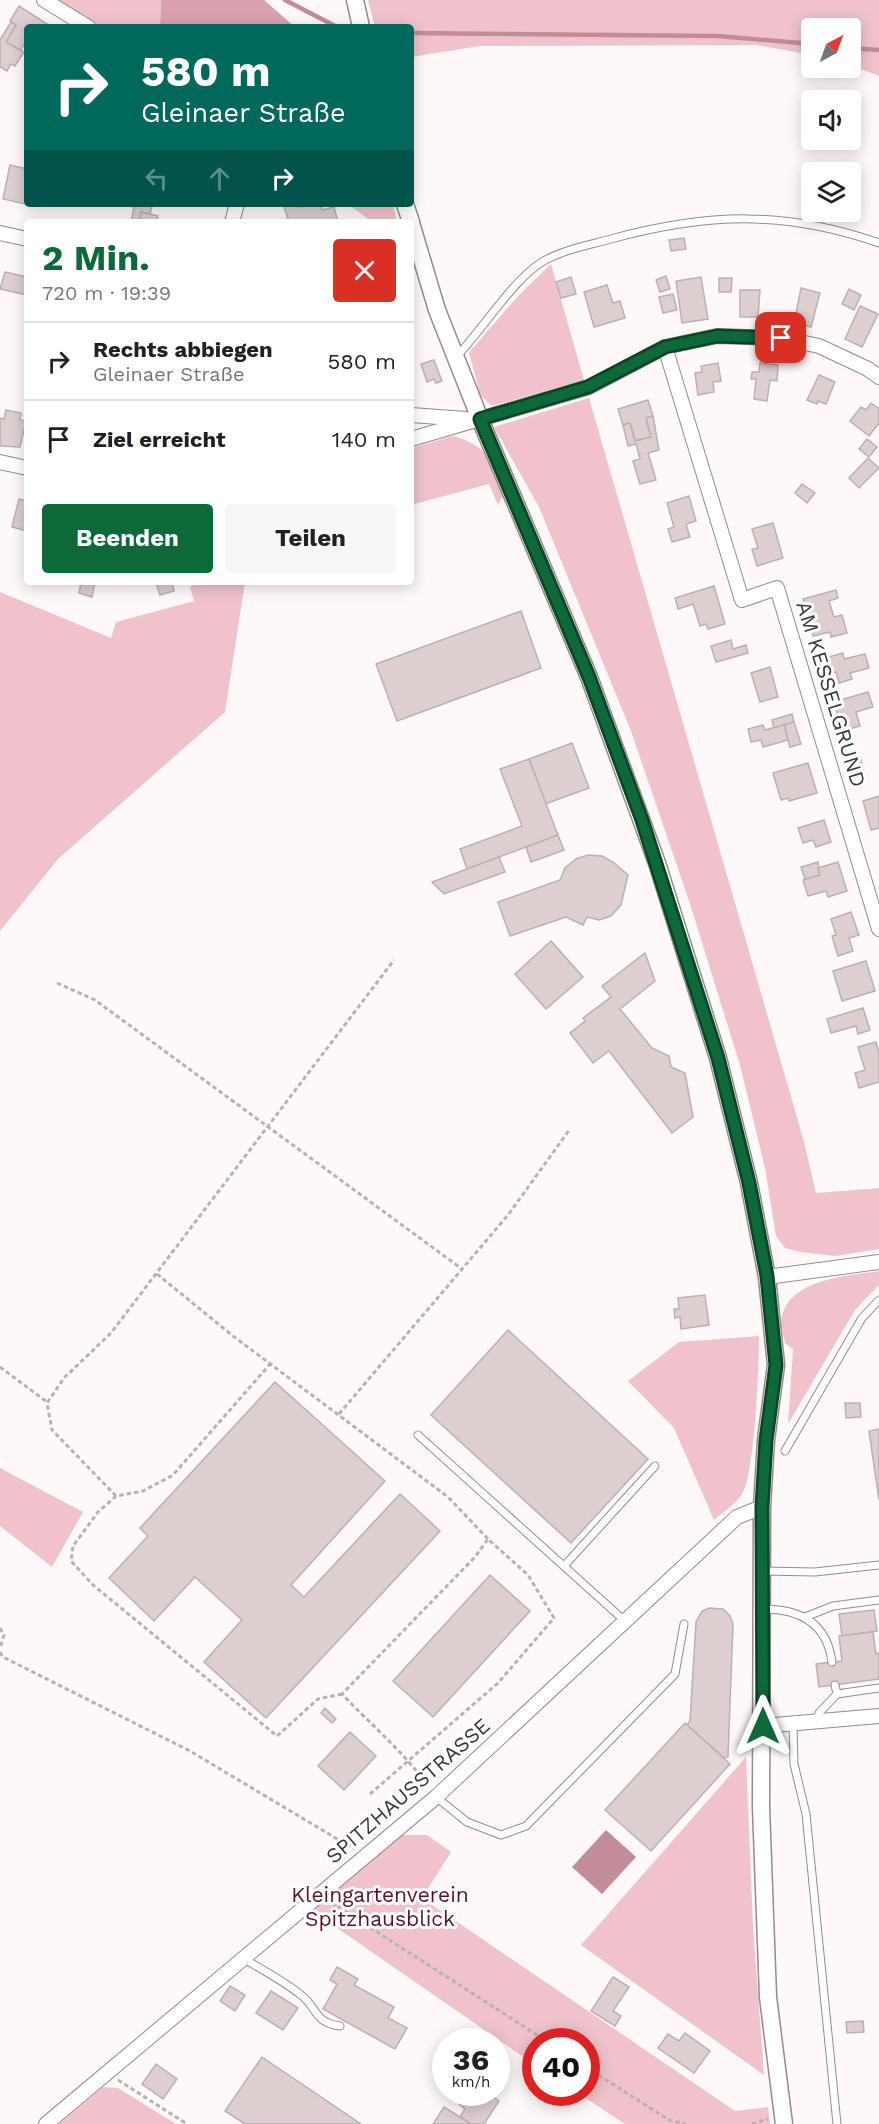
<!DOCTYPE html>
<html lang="de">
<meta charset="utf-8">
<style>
:root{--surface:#fff;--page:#f6f6f6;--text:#202124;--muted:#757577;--line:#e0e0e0;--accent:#0d683a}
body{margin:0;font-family:"Work Sans",sans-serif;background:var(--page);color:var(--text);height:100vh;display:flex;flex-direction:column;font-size:22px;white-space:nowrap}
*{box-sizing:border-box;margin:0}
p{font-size:20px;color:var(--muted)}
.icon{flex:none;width:33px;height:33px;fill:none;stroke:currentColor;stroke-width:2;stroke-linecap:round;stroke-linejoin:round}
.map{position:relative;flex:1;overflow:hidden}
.side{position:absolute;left:24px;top:219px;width:390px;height:366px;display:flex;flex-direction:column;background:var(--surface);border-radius:6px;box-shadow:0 3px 15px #0003}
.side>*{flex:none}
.top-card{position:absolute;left:24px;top:24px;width:390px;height:183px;border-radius:6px;box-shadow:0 3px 15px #0003;background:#00695c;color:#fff;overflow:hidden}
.needle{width:39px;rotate:41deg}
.buttons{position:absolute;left:801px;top:18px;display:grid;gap:12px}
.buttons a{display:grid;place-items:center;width:60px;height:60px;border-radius:6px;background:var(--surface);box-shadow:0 3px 15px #0003;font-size:30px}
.speed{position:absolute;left:432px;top:2028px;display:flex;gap:12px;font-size:30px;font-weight:700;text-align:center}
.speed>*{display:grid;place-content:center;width:78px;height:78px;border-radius:50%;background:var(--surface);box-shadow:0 3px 15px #0003;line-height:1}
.speed small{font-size:15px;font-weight:400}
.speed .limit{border:9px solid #d22;background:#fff;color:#111}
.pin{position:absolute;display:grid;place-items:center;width:51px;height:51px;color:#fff;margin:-26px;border-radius:12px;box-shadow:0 3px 9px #0006}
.me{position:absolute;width:66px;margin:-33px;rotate:0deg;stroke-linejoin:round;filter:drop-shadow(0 0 4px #0008)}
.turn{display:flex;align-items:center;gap:21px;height:126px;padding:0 18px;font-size:27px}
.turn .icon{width:78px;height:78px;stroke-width:2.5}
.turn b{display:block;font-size:42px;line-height:51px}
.lanes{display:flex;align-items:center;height:57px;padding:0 18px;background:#0003;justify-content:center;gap:30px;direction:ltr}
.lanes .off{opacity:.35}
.round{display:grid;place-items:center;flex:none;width:63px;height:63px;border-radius:6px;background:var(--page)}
.head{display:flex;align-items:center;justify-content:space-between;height:102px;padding:0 18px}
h1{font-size:36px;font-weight:700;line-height:45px;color:var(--accent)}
.action{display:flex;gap:12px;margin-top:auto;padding:12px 18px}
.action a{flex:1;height:69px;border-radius:6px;background:var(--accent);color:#fff;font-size:24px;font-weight:700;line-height:69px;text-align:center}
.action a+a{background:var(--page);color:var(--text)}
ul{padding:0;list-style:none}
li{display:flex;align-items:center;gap:18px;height:78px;padding:0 18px;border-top:2px solid var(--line)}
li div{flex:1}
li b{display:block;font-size:22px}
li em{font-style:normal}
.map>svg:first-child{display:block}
.green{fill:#f0c3cc}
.forest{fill:#daa2ae}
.water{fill:#c28c98}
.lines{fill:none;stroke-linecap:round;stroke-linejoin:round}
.stream{stroke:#c28c98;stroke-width:4.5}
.building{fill:#ddced0;stroke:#beafb2;stroke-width:1.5}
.service-casing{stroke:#97898c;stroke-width:9}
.minor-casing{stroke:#97898c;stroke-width:16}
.tertiary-casing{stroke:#97898c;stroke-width:19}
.path{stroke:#b8b2b3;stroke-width:3;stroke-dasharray:4.5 3;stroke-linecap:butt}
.service{stroke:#fff;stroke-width:7}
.minor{stroke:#fff;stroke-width:14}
.tertiary{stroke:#fff;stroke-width:16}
.route-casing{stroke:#084426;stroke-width:15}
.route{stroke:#0d683a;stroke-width:10}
.labels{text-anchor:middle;stroke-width:6;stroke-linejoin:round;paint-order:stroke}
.street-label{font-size:21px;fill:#3b3537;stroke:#fff}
.park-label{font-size:21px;fill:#551329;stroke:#fff}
</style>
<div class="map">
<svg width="879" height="2124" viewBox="0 0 879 2124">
<rect width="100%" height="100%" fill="#fef8f9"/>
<g class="green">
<polygon points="57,0 161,0 160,27 96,27"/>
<polygon points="368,0 879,0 879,76 851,65 850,28 812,28 811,55 756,45 480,46 411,57 411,27 375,27"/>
<polygon points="348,204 393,204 397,222 372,222"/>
<polygon points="551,264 584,380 492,406 480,395 469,352 519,295"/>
<polygon points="589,398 803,1138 816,1193 879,1188 879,1249 836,1256 800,1252 785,1248 776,1236 765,1168 740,1065 690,904 631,731 539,507 494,427"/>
<path d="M453 436C490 447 490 460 505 492L498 505 489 484 411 505V448Z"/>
<polygon points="199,582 245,582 225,712 58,859 0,931 0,592 111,638 116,622 194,601 190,587"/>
<path d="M879 1271V1285L855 1310 788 1424 793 1349 785 1343C784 1337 781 1330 781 1324 783 1279 847 1276 879 1271Z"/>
<path d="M759 1336C759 1363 755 1475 742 1494 736 1504 723 1512 714 1520L674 1428 628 1381 679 1342Z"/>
<polygon points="0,1468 83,1512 52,1567 0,1526"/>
<polygon points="746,1757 753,1926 764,2075 581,1945"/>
<polygon points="399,1835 427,1835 451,1852 422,1898 735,2111 768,2107 770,2124 625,2124 578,2093 586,2092 586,2042 536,2042 535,2065 311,1910"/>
<polygon points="103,2087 118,2088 176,2124 59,2124"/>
</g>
<polygon class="forest" points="161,0 264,0 295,27 160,27"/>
<polygon class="water" points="606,1830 636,1857 602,1894 572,1867"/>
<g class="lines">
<g class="stream">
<polyline points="285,0 337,27"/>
<polyline points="411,33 718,36 812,44"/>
<polyline points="850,48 879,50"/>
</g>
</g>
<g class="building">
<polygon points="19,6 47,24 45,27 27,27 27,40 20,51 6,42 16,25 10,21"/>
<polygon points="11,22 16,25 6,42 24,52 15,66 11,64 7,71 0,67 0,40"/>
<polygon points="10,165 27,169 27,204 35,204 34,206 3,199"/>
<polygon points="127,204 152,206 150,214 141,212 139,222 131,222 134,207"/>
<polygon points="283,204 300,204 301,207 321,204 322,210 334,207 338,222 289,222"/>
<polygon points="141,212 158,216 156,222 139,222"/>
<polygon points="684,238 686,249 671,251 669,240"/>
<polygon points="5,272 27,277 27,295 0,289"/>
<polygon points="666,276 670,289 660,292 656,280"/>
<polygon points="571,277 576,294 561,298 556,282"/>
<polygon points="701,277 708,319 682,323 676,281"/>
<polygon points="719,278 732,278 731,292 719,292"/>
<polygon points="607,285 613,303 620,301 625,318 594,327 584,292"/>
<polygon points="801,288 820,293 811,327 794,323"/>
<polygon points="849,289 861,295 854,310 842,304"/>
<polygon points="740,290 760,290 758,317 740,317"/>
<polygon points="673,294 677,310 663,313 659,297"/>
<polygon points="860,306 878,314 862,347 845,339"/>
<polygon points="434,360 442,381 436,383 434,379 427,382 421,364"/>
<polygon points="718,363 721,381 713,382 714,392 698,395 695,373 702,372 701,366"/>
<polygon points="760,363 778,365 777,381 770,380 767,401 754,399 756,379 751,379 752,372 759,372"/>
<polygon points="819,375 835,382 826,404 818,401 817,404 807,400"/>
<polygon points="648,400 653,416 646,418 651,437 635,441 630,423 623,425 618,409"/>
<polygon points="871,403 879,409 879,423 869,436 850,421 861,407 866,410"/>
<polygon points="6,410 21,413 20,420 26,421 20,447 0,446 0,418 4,419"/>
<polygon points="653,416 659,450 648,453 656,480 640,484 633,461 640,459 636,444 628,446 623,425 630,423 635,441 651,437 646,418"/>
<polygon points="867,439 877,447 869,457 859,449"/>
<polygon points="868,458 879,468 859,488 849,478"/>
<polygon points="802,484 815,493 807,503 795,493"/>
<polygon points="689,496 696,521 686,524 690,537 672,542 668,529 674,527 667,503"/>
<polygon points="19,499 27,501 27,531 12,527"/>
<polygon points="773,523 783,558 757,566 752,549 758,548 752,529"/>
<polygon points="81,582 95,582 92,597 79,593"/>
<polygon points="172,582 174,591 160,595 156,583"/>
<polygon points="714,586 725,624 708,629 706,624 700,626 693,604 678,609 675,598"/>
<polygon points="836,590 838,598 829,601 834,617 842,615 847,633 831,637 830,632 813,636 803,599"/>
<polygon points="521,611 541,668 397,721 376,664"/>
<polygon points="731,640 733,649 746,645 748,653 716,662 711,646"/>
<polygon points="843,653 844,659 865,654 869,668 850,673 852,679 839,683 836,672 826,675 822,659"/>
<polygon points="770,667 778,697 760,702 751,673"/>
<polygon points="868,692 873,707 856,712 860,726 842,731 834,702"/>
<polygon points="792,714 794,722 774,728 772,720"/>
<polygon points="794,722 801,744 790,747 784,725"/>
<polygon points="763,725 765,730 784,725 788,740 763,747 761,740 751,742 748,729"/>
<polygon points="572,743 589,788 545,804 529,759"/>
<polygon points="860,757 864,772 854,775 850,759"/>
<polygon points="529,759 558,835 467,869 460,849 522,826 500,769"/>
<polygon points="808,763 817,793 789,801 788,798 781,800 773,773"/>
<polygon points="879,796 879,828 871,830 863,801"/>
<polygon points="824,820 831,842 816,847 813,840 803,843 798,828"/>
<polygon points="558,835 564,850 531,862 526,847"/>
<polygon points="588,855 602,856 613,862 628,875 621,905 611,916 599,920 587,917 583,925 566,917 510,936 498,902 560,880 565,868 576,859"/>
<polygon points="499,857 505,872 444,894 432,882"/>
<polygon points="818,862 820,875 805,879 801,867"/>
<polygon points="838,862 847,891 828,897 826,891 808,896 803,880 820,875 818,868"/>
<polygon points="851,912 859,935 849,938 853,951 838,956 832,936 836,935 831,919"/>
<polygon points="551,941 583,977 546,1009 515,974"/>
<polygon points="645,953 655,981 620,1009 652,1048 669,1056 671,1067 685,1073 693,1117 672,1133 609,1051 593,1063 570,1033 585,1021 583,1018 611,997 602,986"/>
<polygon points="866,961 875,991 842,1001 833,971"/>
<polygon points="863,1008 870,1030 858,1034 856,1026 831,1033 827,1019"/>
<polygon points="876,1042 879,1053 879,1082 859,1088 855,1073 865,1070 858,1047"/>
<polygon points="705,1295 709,1325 681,1329 680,1317 675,1318 674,1309 679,1309 678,1298"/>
<polygon points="508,1330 648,1459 571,1543 431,1415"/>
<polygon points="275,1382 385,1481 291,1585 304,1597 400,1494 440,1531 266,1718 204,1662 242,1620 195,1577 154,1621 109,1578 148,1536 140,1528"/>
<polygon points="845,1403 860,1403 861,1417 846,1418"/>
<polygon points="879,1429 879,1500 869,1431"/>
<polygon points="490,1575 530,1611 433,1717 393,1681"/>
<polygon points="709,1608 723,1609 730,1616 733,1624 728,1757 724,1758 687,1725 690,1721 696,1622 702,1611"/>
<polygon points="874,1610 877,1631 842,1636 839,1614"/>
<polygon points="873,1632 876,1654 879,1653 879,1679 819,1687 816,1664 842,1661 839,1636"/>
<polygon points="325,1708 336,1719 332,1723 321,1713"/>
<polygon points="685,1723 730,1764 651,1851 605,1810"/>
<polygon points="350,1732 376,1756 344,1790 318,1766"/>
<polygon points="337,1967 358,1979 354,1985 394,2007 388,2018 407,2028 395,2049 323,2009 337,1984 330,1980"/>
<polygon points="613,1977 629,1987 613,2011 621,2016 615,2026 591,2011"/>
<polygon points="230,1986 245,1995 235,2011 220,2001"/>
<polygon points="271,1991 298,2008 283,2030 256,2013"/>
<polygon points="863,2021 864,2032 847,2033 846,2022"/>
<polygon points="685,2033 710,2051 694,2073 658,2048 668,2034 679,2041"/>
<polygon points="262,2057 361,2124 245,2124 225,2111"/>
<polygon points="156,2064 177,2079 163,2099 142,2084"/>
<polygon points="466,2092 486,2092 499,2101 484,2124 471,2124 460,2117 465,2109 459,2104"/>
<polygon points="444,2107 460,2117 471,2124 433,2124"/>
</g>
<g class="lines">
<g class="service-casing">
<g id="service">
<path d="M457 356C482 330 513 280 542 262 562 250 589 245 611 239 707 213 784 210 879 243"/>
<polyline points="418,1435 626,1622"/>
<polyline points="785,1451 862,1318 879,1300"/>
<polyline points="564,1566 655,1466"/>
<polyline points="763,1571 815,1572 879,1565"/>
<path d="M763 1609C800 1609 827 1623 832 1662"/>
<polyline points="805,1617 833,1606 879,1600"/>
<polyline points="837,1694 879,1688"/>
<polyline points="817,1721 819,1713 837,1694 835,1685"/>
<polyline points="793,1724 794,1764 806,1814 837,2124"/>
<polyline points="436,1797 467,1822 501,1835 526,1826 675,1674 684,1624"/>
<path d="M244 1959C263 1970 284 1981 301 1995 318 2008 313 2022 340 2026"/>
</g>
</g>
<g class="minor-casing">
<g id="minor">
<polyline points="44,0 88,27"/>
<polyline points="232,222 237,204"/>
<polyline points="0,233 27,239"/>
<polyline points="665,347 742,600 777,588 879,929"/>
<polyline points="411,415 466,419"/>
<polyline points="411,439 589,387 665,347 717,336 781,338 819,346 868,369 879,377"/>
<polyline points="0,462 27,468"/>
<polyline points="767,1277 879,1262"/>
<polyline points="763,1726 879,1716"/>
<polyline points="46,2124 436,1797 737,1517 762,1507"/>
</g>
</g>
<g class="tertiary-casing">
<g id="tertiary">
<polyline points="355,0 361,27"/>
<polyline points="405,204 411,222"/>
<polyline points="411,223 437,310 480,419 589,677 657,863 718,1058 749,1183 767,1277 776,1365 766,1440 762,1507 761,1807 768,1997 784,2124"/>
</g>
</g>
<g class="path">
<polyline points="57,983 95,1000 462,1269"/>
<polyline points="157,1274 233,1336 448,1497 488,1539"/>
<polyline points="271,1363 173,1475 143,1491 116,1496 98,1512 73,1546 71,1561 93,1585 277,1736 318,1699 342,1694"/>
<polyline points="0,1367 47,1402"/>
<polyline points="339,1414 508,1215 570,1129"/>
<polyline points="116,1496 52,1430 47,1403 64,1378 111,1333 394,960"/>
<polyline points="0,1628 4,1635 0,1648"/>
<polyline points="0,1652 3,1657 190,1751 354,1849"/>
<path d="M370 1794 498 1683 554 1618 528 1575 488 1539 475 1557 342 1694C370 1724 404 1752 428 1786"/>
<polyline points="332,1903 548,2042"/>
<polyline points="586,2067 669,2120 686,2124"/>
<polyline points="118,2080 187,2124"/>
<polyline points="752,2124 768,2119"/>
</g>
<use href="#service" class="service"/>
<use href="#minor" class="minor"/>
<use href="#tertiary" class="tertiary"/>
</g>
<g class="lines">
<g class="route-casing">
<polyline id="route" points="763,1726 762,1507 766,1440 776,1365 767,1276 749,1183 718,1058 642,820 589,677 480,419 588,387 665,347 717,336 781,338"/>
</g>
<use href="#route" class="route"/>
</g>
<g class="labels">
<g class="street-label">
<text transform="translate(831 694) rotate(73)" y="7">AM KESSELGRUND</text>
<text transform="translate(408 1791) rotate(-41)" y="7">SPITZHAUSSTRASSE</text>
</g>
<g class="park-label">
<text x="380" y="1902">Kleingartenverein<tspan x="380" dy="24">Spitzhausblick</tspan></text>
</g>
</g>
</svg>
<div class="buttons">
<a><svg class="needle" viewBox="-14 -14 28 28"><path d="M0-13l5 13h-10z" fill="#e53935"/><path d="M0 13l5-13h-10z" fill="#757577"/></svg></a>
<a><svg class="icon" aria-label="sound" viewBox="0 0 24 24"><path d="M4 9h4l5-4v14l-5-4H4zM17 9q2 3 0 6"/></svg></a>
<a><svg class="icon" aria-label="layers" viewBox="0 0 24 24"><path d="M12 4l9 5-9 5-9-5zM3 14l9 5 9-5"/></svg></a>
</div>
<div class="speed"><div>36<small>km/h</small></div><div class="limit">40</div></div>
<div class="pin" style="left:781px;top:338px;background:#d93025"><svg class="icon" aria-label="arrive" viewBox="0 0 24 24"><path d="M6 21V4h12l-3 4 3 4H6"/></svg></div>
<svg class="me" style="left:763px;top:1726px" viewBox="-20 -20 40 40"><path d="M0-17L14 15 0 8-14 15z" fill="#0d683a" stroke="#fff" stroke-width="4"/></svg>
<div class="top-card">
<div class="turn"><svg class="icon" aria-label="right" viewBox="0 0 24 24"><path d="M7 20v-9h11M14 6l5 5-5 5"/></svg><div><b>580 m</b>Gleinaer Straße</div></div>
<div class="lanes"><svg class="icon off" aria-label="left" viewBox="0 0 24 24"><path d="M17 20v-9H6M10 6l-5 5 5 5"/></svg><svg class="icon off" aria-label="ahead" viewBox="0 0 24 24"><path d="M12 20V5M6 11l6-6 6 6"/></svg><svg class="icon" aria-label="right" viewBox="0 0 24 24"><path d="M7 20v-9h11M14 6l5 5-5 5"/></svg></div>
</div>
<section class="side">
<div class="head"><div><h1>2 Min.</h1><p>720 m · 19:39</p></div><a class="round" style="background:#d93025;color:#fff"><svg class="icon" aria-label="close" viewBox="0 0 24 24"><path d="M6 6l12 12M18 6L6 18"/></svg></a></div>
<ul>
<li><svg class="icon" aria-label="right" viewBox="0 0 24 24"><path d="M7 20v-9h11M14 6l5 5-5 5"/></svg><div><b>Rechts abbiegen</b><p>Gleinaer Straße</p></div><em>580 m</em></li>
<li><svg class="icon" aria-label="arrive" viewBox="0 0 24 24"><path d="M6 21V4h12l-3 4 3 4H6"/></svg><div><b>Ziel erreicht</b></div><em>140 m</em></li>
</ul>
<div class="action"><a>Beenden</a><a>Teilen</a></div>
</section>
</div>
